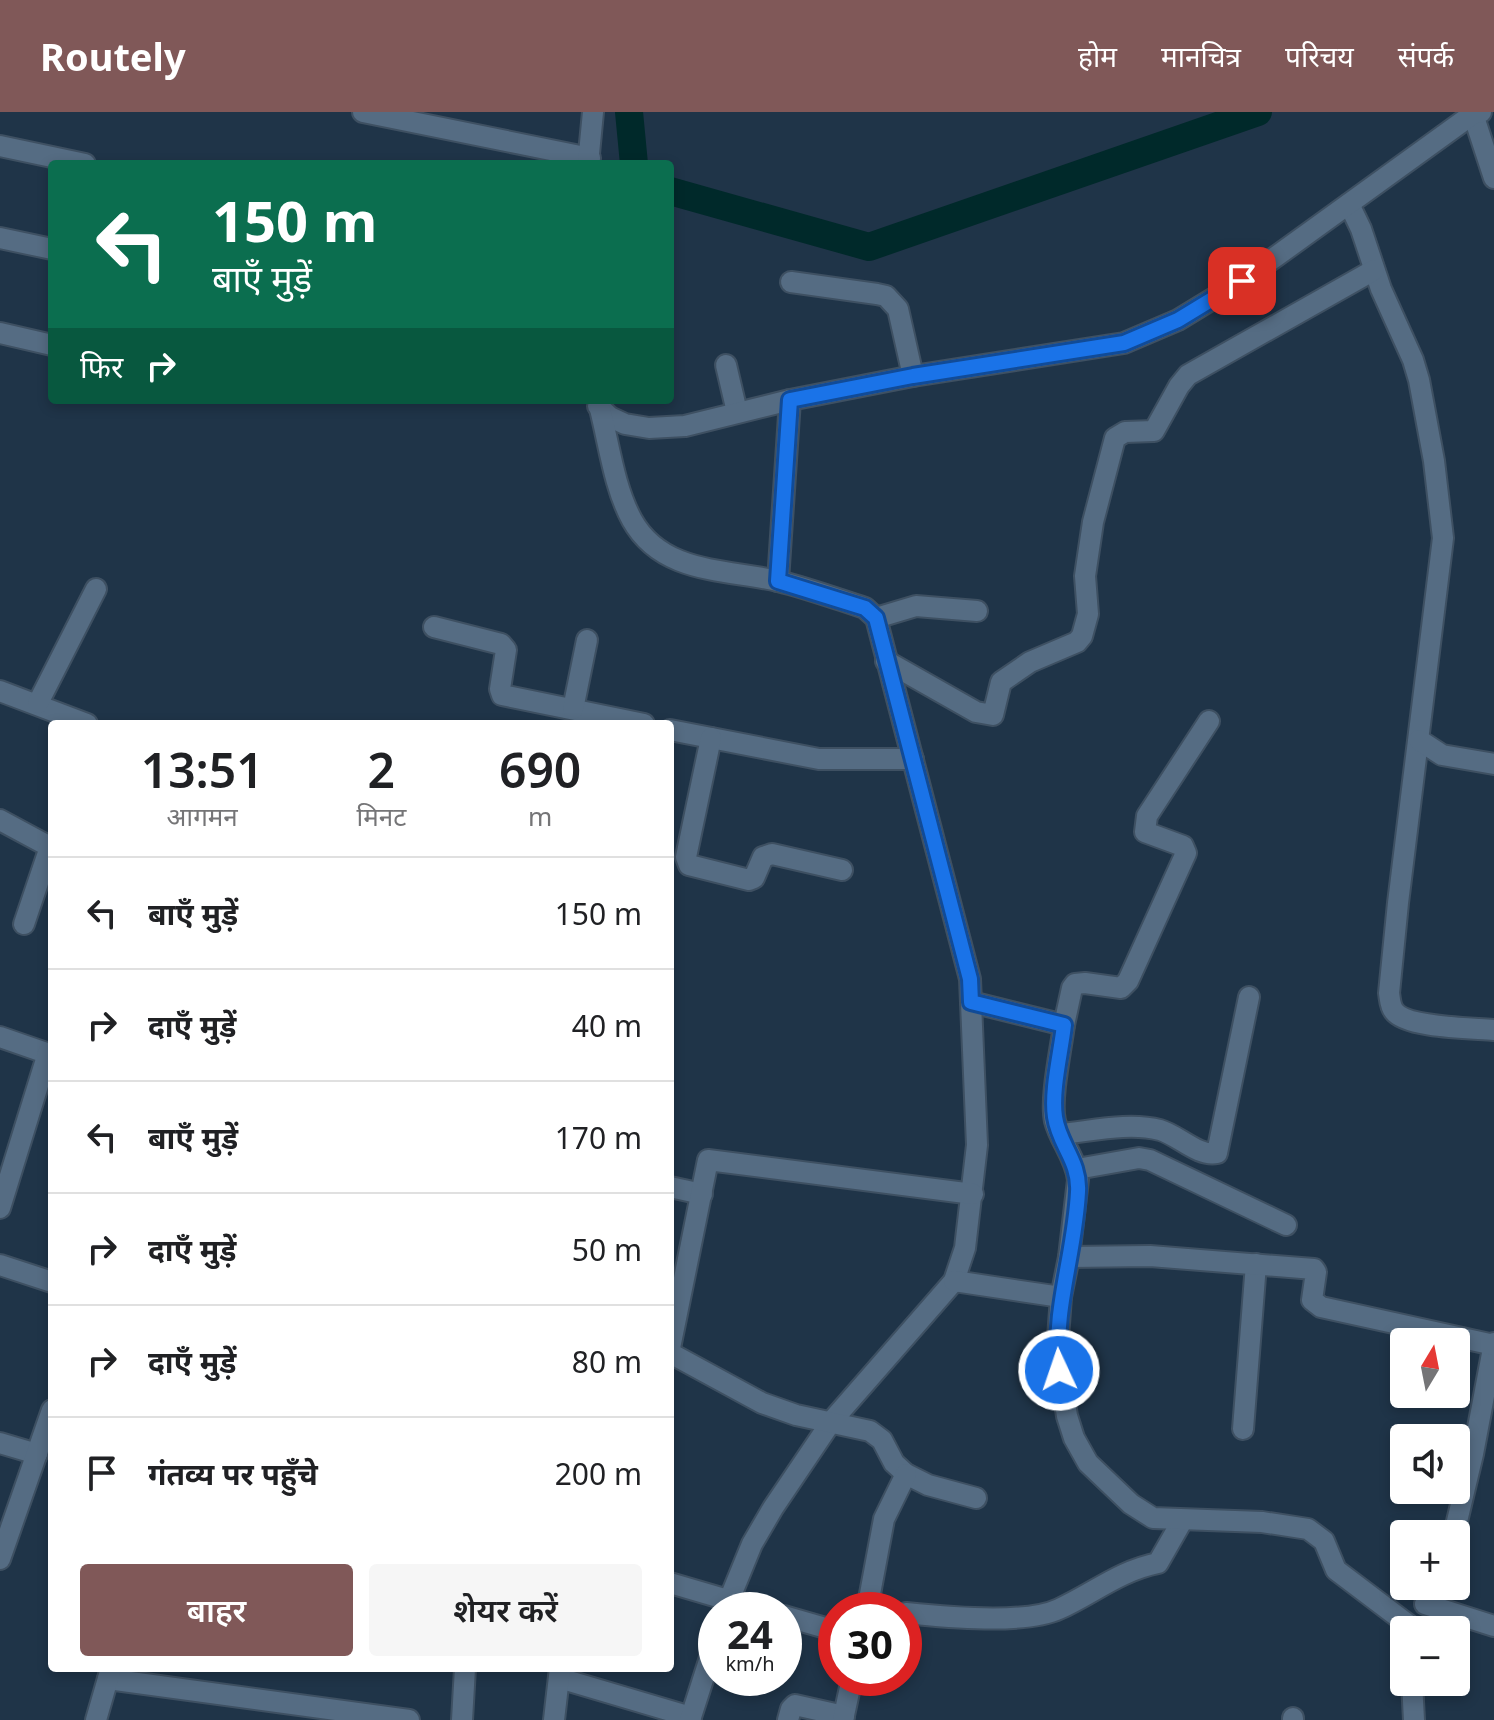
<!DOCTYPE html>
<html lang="hi">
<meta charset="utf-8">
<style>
:root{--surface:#fff;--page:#f6f6f6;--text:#202124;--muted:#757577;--line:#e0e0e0;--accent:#805858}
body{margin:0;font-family:"Noto Sans","Noto Sans Devanagari",sans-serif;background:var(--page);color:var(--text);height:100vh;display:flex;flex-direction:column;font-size:30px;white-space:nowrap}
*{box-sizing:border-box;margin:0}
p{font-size:26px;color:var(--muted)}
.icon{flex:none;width:44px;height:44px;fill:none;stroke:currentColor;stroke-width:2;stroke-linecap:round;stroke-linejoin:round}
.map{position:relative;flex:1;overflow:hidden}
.side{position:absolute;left:48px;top:608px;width:626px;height:952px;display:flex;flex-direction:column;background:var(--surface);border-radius:8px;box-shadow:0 4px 12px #0003}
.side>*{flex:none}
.banner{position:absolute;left:48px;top:48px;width:626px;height:244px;border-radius:8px;box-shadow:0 4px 12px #0003;background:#0b6e4f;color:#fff;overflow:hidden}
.needle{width:52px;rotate:10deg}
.buttons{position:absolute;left:1390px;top:1216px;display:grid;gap:16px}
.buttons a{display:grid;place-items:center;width:80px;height:80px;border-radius:8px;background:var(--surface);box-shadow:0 4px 12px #0003;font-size:40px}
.speed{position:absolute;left:698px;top:1480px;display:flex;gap:16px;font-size:40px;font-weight:700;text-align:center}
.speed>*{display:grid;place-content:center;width:104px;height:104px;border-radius:50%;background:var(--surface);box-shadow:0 4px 12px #0003;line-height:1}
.speed small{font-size:20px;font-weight:400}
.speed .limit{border:12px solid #d22;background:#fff;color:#111}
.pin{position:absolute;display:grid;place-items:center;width:68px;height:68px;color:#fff;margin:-34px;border-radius:16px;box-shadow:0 4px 12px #0006}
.me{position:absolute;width:88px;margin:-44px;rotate:357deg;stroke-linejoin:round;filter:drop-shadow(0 0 6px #0008)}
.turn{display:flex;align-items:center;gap:28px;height:168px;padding:0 32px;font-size:36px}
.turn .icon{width:104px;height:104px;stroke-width:2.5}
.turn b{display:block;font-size:56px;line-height:68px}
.then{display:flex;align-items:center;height:76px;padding:0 32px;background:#0003;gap:16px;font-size:30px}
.eta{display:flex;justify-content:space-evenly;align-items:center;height:136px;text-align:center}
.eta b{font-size:48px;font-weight:600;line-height:56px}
.cta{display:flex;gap:16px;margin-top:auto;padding:16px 32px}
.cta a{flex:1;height:92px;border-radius:8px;background:var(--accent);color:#fff;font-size:32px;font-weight:600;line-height:92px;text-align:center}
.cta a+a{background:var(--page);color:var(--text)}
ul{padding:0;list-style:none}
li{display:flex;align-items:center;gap:24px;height:112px;padding:0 32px;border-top:2px solid var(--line)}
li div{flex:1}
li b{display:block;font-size:30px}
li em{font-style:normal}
header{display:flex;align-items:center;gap:48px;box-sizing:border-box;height:112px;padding:0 40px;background:var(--accent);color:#fff}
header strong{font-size:38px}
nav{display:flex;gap:44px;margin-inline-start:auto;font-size:28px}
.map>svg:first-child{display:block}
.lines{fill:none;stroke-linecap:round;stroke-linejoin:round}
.river{stroke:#00292a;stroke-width:28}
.minor-casing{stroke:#3e5062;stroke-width:24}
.minor{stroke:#556c83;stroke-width:20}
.route-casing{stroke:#114b97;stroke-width:20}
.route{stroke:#1a73e8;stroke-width:14}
</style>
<header>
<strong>Routely</strong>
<nav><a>होम</a><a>मानचित्र</a><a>परिचय</a><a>संपर्क</a></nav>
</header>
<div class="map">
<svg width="1494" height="1608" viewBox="0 0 1494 1608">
<rect width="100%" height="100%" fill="#1f3448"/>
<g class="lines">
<g class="river">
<polyline points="629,0 634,52"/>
<polyline points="670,79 869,135 1258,0"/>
</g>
<g class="minor-casing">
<g id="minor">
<polyline points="363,0 590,46"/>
<polyline points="1473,2 1494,66"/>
<polyline points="0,34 85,52"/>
<polyline points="588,52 593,0"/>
<path d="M1349 92 1361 117 1381 177 1413 248 1419 268 1434 349 1443 426 1398 791 1389 881C1390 887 1390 894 1394 899 1406 916 1472 916 1494 918"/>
<polyline points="0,126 52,137"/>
<polyline points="791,170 877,182 886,184 898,197 913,264"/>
<polyline points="0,221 52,233"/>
<polyline points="726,253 737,300"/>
<polyline points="598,294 610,305 625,312 649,316 685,314 790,288 913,264 1124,231 1178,208 1242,169 1473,2 1481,0"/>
<path d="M600 297C609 332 614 375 632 408 662 462 725 457 778 469 807 476 837 487 865 496L876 506 970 867 977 1033 965 1136 954 1169 831 1310 773 1396 752 1432 725 1498"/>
<polyline points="778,469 790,288"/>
<polyline points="876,506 916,494 977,499"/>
<polyline points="434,515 501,532 506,538 500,577 502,583 644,612"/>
<polyline points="886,549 976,600 993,603 1001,570 1030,550 1077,530 1082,524 1088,502 1085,464 1093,410 1115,326 1125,320 1154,319 1179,274 1188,263 1374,158"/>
<polyline points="0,579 87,612"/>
<polyline points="38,591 96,477"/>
<polyline points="573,597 587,528"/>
<polyline points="670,618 819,647 913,647"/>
<polyline points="711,626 686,745 689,753 749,768 754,766 763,745 772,742 842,758"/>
<polyline points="1419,628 1442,643 1494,652"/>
<polyline points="0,708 52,736"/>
<polyline points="24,812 50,735"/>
<path d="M971 890 1064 913C1061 937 1050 987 1055 1009 1060 1029 1076 1046 1078 1068L1069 1145"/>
<polyline points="1064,913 1072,876 1075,872 1085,871 1121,876 1128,869 1186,741 1183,734 1145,720 1147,704 1209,609"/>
<polyline points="0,925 52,943"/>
<path d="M1061 1022C1092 1019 1129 1010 1160 1018 1178 1023 1198 1045 1217 1041L1249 885"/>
<polyline points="1077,1057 1139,1046 1150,1048 1286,1113"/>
<polyline points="670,1075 702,1082"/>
<polyline points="0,1096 48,941"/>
<polyline points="0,1153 52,1170"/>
<polyline points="954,1169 1061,1185"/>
<polyline points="670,1236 708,1048 973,1082"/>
<polyline points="670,1241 762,1291 796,1303 870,1319 882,1328 894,1351 906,1362 928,1373 976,1386"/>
<polyline points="1243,1317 1256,1152"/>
<polyline points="0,1331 37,1342"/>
<polyline points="1454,1422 1473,1342 1494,1231"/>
<polyline points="0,1447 52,1298"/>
<polyline points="670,1471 762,1498"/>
<polyline points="1425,1492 1494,1514"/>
<polyline points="867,1498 884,1407 906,1362"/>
<path d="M904 1503 906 1501C944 1505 1025 1513 1059 1497 1094 1481 1119 1459 1158 1451L1182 1409"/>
<polyline points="784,1504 836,1519"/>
<polyline points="1410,1514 1336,1458 1324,1429 1308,1417 1262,1410 1153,1406 1131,1392 1088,1351 1074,1326 1067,1304 1057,1239 1061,1185 1069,1145 1150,1144 1314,1157 1316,1160 1312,1188 1321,1195 1494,1233"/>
<polyline points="559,1566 691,1605"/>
<polyline points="108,1567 409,1608"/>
<polyline points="1412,1570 1414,1608"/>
<polyline points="96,1608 111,1556"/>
<polyline points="462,1608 465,1556"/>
<polyline points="554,1608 560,1556"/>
<polyline points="690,1608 716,1527"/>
<polyline points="788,1608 791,1597 795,1593 844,1604"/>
<polyline points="843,1608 852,1566"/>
<polyline points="1293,1608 1293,1606"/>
</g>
</g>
<use href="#minor" class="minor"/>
</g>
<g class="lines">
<g class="route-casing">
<path id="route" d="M1059 1258C1053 1197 1075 1141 1078 1080 1080 1049 1059 1033 1055 1005 1051 979 1061 940 1064 913L971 890 970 867 876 506 865 496 778 469 790 288 913 264 1124 231 1178 208 1242 169"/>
</g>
<use href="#route" class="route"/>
</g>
</svg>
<div class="buttons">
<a><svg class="needle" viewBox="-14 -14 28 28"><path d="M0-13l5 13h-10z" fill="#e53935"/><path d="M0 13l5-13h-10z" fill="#757577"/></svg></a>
<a><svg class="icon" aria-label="sound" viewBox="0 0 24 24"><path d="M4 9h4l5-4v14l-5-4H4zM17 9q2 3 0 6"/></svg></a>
<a>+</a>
<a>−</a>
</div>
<div class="speed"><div>24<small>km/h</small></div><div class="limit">30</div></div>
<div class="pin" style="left:1242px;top:169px;background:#d93025"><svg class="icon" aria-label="arrive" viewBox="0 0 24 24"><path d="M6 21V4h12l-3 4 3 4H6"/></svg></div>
<svg class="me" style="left:1059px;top:1258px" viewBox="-20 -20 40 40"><circle r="17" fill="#1a73e8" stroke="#fff" stroke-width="3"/><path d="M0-11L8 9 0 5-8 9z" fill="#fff"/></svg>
<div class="banner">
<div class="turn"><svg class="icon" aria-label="left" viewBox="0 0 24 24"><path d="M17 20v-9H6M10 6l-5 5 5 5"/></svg><div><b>150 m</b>बाएँ मुड़ें</div></div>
<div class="then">फिर<svg class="icon" aria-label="right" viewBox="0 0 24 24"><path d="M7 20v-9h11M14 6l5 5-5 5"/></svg></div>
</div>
<section class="side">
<div class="eta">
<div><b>13:51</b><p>आगमन</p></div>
<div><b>2</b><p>मिनट</p></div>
<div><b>690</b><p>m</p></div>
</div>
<ul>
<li><svg class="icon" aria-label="left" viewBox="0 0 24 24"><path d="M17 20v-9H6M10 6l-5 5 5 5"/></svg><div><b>बाएँ मुड़ें</b></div><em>150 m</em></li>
<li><svg class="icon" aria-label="right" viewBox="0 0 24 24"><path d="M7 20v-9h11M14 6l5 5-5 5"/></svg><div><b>दाएँ मुड़ें</b></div><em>40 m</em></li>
<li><svg class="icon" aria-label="left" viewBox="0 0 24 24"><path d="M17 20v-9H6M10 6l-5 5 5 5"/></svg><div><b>बाएँ मुड़ें</b></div><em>170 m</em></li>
<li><svg class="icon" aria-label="right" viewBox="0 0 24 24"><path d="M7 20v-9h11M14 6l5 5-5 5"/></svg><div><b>दाएँ मुड़ें</b></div><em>50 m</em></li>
<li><svg class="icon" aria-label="right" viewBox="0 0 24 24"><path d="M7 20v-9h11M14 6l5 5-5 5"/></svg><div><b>दाएँ मुड़ें</b></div><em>80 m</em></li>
<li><svg class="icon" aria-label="arrive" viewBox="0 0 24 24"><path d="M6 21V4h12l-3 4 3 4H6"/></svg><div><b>गंतव्य पर पहुँचे</b></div><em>200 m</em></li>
</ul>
<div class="cta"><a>बाहर</a><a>शेयर करें</a></div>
</section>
</div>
